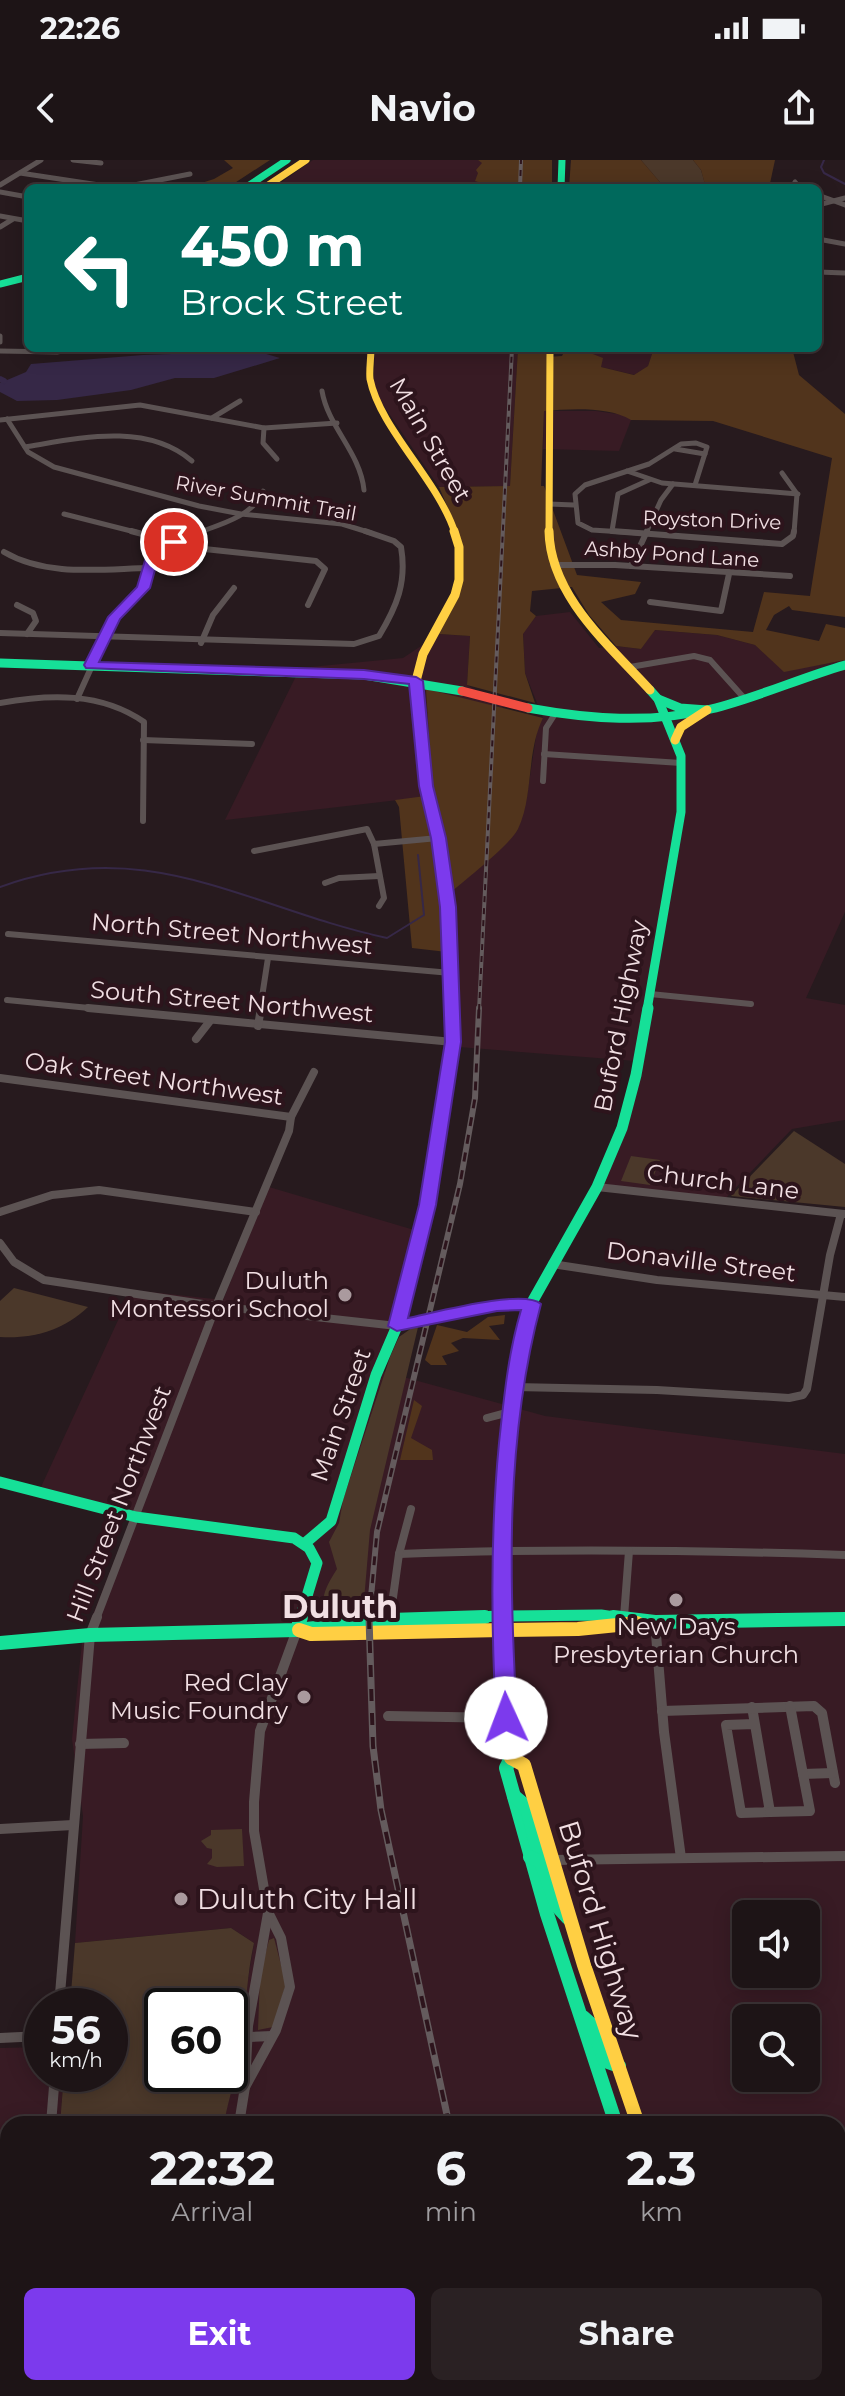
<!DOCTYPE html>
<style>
:root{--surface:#1d1416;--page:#2a2123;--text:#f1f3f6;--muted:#a09ea1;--line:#3b3335;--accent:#7c3aed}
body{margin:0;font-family:Montserrat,sans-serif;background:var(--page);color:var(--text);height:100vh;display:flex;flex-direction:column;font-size:30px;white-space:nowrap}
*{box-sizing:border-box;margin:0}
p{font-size:26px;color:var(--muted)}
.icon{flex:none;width:44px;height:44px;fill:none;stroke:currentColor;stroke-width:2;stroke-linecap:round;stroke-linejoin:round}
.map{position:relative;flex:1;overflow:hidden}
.panel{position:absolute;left:0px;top:1956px;width:846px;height:280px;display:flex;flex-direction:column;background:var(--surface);border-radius:24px 24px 0 0;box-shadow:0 4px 20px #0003,0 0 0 2px var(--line)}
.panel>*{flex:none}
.banner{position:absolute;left:24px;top:24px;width:798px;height:168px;border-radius:12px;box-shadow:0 4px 20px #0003,0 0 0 2px var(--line);background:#00695c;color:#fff;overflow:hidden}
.controls{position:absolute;left:732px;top:1740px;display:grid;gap:16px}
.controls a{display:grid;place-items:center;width:88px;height:88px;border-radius:12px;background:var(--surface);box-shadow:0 4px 20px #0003,0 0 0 2px var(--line);font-size:40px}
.speed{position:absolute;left:24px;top:1828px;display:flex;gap:16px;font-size:40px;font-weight:700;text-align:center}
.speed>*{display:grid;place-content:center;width:104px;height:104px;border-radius:50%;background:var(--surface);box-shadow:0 4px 20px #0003,0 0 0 2px var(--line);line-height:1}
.speed small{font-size:20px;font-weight:400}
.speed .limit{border:4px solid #111;border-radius:12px;background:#fff;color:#111}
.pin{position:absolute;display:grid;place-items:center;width:68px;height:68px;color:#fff;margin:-34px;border:4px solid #fff;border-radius:50%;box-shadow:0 2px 8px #0007}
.me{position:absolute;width:88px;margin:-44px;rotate:358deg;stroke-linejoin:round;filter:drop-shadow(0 0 6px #0008)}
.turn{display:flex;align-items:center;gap:28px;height:168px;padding:0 24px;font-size:36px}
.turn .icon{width:104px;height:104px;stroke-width:2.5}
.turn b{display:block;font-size:56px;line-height:68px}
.eta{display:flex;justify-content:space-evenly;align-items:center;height:136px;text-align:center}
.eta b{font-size:48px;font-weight:700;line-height:56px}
.primary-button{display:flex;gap:16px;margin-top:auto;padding:16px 24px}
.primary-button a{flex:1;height:92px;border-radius:12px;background:var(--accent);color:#fff;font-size:32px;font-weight:700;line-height:92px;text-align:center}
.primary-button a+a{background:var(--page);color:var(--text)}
.status{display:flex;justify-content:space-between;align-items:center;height:56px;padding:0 40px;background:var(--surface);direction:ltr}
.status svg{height:22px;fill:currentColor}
header{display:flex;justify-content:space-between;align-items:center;height:104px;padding:0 24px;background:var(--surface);font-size:36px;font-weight:700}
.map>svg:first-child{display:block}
.built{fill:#381b24;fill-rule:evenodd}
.green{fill:#4b382a;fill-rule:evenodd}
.forest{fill:#51341c;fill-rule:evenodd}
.water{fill:#362847}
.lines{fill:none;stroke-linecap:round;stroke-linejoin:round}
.stream{stroke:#362847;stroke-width:2}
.canal{stroke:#362847;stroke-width:6}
.street-far3{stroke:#5c5353;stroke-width:5}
.street-far2{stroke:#5c5353;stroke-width:6}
.street-far1{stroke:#5c5353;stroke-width:8}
.street{stroke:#5c5353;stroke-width:10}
.fast-far3{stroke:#16e098;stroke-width:7}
.fast-far2{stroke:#16e098;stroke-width:9}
.fast-far1{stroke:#16e098;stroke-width:11}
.fast{stroke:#16e098;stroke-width:14}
.slow-far3{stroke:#ffcf43;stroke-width:7}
.slow-far2{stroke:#ffcf43;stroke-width:9}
.slow-far1{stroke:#ffcf43;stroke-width:11}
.slow{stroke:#ffcf43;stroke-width:14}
.rail-far2-casing{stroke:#645b5d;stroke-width:4}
.rail-far1-casing{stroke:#645b5d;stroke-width:6}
.rail-casing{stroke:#645b5d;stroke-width:7}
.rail-far2{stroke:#2d141c;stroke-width:2;stroke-dasharray:6;stroke-linecap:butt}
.rail-far1{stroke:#2d141c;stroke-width:3;stroke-dasharray:9;stroke-linecap:butt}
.rail{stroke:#2d141c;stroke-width:4;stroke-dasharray:12;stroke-linecap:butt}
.jam-bridge{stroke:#f24e42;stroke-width:9}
.route{fill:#7c3aed;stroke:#51269a;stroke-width:2}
.poi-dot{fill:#aa9a9e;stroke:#2d141c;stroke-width:3}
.labels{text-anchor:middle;stroke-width:8;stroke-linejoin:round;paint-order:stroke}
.far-street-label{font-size:20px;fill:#f1dfe3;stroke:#2d141c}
.street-label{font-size:24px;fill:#f1dfe3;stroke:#2d141c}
.poi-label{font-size:24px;fill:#f1dfe3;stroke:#2d141c;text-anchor:end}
.near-poi-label{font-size:28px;fill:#f1dfe3;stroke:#2d141c;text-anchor:start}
.near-street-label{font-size:28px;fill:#f1dfe3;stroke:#2d141c}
.district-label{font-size:32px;font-weight:bold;fill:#f1dfe3;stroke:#2d141c}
</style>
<div class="status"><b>22:26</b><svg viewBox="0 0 49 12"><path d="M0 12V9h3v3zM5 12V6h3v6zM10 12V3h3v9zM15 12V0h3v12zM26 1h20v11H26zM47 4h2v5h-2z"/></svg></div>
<header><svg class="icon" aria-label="back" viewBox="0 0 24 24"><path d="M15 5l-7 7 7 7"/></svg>Navio<svg class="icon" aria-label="share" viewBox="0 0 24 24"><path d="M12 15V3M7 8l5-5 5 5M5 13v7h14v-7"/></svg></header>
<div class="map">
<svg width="845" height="2236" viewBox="0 0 845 2236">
<rect width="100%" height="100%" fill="#271a1e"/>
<g class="built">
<polygon points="313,0 478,0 482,2 485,28 273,28"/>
<polygon points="375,188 518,188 510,326 439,327 373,230"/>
<polygon points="577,188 654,188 648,206 635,215 601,207"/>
<polygon points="544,251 596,251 624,255 631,260 619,291 543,289"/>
<polygon points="570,452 599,488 616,486 641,489 654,470 717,475 755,485 784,511 845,500 845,752 806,838 845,845 845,960 792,969 724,1040 594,1023 611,985 636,901 446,886 449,734 517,671 527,636 537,570 543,558 525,513 523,473 536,456"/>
<polygon points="439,474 470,476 467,525 504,546 433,626 433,636 225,660 300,508 403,498"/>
<path d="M269 1027 421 1072 378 1210 545 1256 845 1294V2236H0V1888L42 1887V1914H64L60 1964H8V2228H838V1964H224L254 1783 231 1768 75 1783 83 1656 72 1579 82 1482 134 1352 41 1327 132 1130 223 1140ZM746 1754H806V1814H746ZM746 1858H806V1918H746Z"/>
</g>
<g class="green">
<polygon points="641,0 693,0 701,10 706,27 664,27"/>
<polygon points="794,971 845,1004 845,1047 731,1036"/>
<polygon points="631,996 660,1000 650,1025 621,1021"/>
<path d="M14 1128 88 1147C64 1170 34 1179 0 1177V1141Z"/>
<path d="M419 1163 370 1370 363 1452C319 1459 314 1444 337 1409L329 1382 339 1363 343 1340 390 1197 399 1177Z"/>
<polygon points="242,1669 244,1706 217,1707 207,1704 212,1698 212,1689 207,1688 201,1681 211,1675 211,1670"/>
<path d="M231 1768 254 1783C246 1819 246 1854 241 1890 237 1915 228 1939 224 1964H60L64 1914H110V1846H70L75 1783ZM230 1846V1914H162V1846Z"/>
<polygon points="274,1778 286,1824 273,1867 258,1870 260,1815 269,1780"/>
</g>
<g class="forest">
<polygon points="224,0 270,0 227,28 186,28 214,19 233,8"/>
<polygon points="478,0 552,0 552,28 485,28 485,24 475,21 478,13 476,10 482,3"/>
<polygon points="571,0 641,0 665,28 569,28"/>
<polygon points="693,0 775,0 769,28 706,28 701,10"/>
<path d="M518 188H545L547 197 562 196 566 188 580 189 603 198 601 207 634 215 648 206 654 188H792L799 215 845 254V457L792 450 789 446 774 455 766 470 819 481 826 464 845 468V500L784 512 755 485 717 475 655 470 641 489 616 486 589 455 572 427 532 431 530 451 536 456 523 474 525 513 535 543 467 525 470 476 439 474 462 415 451 355 439 327 510 326ZM544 251C569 249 608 246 631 260L713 261 832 298 810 436 764 432 753 472 621 460 601 442 635 434 641 422 577 415 544 326H541Z"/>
<path d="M426 529 543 558C526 592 534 635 518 669 511 684 464 721 449 734L447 792 412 788 399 647 395 640 433 635Z"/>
<polygon points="505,1155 504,1164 489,1166 500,1180 463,1178 451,1183 459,1191 442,1196 447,1205 431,1205 425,1200 437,1165 467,1172 488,1157"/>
<polygon points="414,1240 422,1246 411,1278 432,1290 433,1300 400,1300"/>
</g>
<polygon class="water" points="256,191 280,198 214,218 175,218 131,230 57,240 17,241 0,232 0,223 26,212 31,204 143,195"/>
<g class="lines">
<g class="stream">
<polyline points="824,0 821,7 824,13 845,24"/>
<path d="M0 727C149 673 248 748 387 778L424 755 418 695"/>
</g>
<polyline class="canal" points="0,219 4,221"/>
<g class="street-far3">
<polyline points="73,0 101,3"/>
<polyline points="20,13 119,28 190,14"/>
<polyline points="795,22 800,28"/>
<polyline points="0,25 41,0"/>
<polyline points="0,32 28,37"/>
<polyline points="818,35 845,45"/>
<polyline points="818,45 845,38"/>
<polyline points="0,56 28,61"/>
<polyline points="0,67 13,59"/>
<polyline points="818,79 845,84"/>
<polyline points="818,112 845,113"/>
<polyline points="0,176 0,182"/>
<polyline points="0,191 57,192 78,188"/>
<path d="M322 231C328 267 360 292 364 330"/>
<polyline points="212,258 240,241"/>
<polyline points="7,259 28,292 54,307 199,346 241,354 342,364 371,373"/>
<polyline points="0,260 140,245 264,268 337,263"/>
<polyline points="264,268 263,283 277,299"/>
<path d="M25 287C80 278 146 262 192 301"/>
<polyline points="675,289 705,294"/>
<polyline points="627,311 662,323 798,334"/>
<polyline points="782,313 797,334 794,373"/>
<polyline points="549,344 574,345"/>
<polyline points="64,354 139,373"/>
<polyline points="612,371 618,334 649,320"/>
<path d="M197 373C219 365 254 356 263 331"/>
<polyline points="639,373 592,370 578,363 575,334 585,325 649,304 681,284 696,283 707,287 695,325"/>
<polyline points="646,373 661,340 673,324"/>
</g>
<g class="street-far2">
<polyline points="131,371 195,388 316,401 325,409 308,445"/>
<polyline points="612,371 782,384 793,376 794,371"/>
<path d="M4 392C47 417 101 409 149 408"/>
<polyline points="553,405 615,405 790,416"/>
<polyline points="631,406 647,371"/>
<polyline points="650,442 721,451 729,414"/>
<polyline points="17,445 33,453 36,461 27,474"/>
<path d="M0 473 354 484 379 476C397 446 407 422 401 387L394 381 365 371"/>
<polyline points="201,483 213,455 234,428"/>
<polyline points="630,507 694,496 710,500 744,538"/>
<polyline points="77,539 114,457 143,428 152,397 174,382 202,371"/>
<path d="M0 543C49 534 101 532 144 562L143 661"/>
<polyline points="143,580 252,584"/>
<polyline points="544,594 681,603"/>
<polyline points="543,621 546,568 555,554"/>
<polyline points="374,684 438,678"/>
<polyline points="254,691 367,669 374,684 384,738 379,746"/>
<polyline points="325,723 339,718 379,716"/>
<polyline points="8,774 451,813"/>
<polyline points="650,834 751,844"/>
<polyline points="7,840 110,850"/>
<polyline points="260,850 268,798"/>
</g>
<g class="street-far1">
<polyline points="88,848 453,882"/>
<polyline points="258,866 261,848"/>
<polyline points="196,879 210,861"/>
<polyline points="0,918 291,957"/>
<polyline points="597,1027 844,1054"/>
<polyline points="0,1052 52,1035 99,1030 256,1052"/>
<polyline points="0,1083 14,1102 44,1120 216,1146 397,1166 497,1146 531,1144"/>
<polyline points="552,1104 657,1120 845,1137"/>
<polyline points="515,1227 657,1230 789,1238 803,1235 807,1229 830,1095 841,1054"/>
<polyline points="487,1258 513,1251"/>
<path d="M399 1394C548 1388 696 1390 845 1395"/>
<polyline points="624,1457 629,1391"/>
<polyline points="96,1459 216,1146 289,971 291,957 314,912"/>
<polyline points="390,1459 399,1394 411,1349"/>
</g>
<g class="street">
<polyline points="390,1460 390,1457"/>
<polyline points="655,1462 664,1572 681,1698"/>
<polyline points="752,1547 770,1652 741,1653 726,1565 754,1564"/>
<polyline points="662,1551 814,1546 822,1553 835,1623"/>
<polyline points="388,1556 506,1558"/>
<polyline points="80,1584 124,1583"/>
<polyline points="803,1614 833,1613"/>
<polyline points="770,1652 810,1651 790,1546"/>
<polyline points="0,1669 73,1665"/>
<polyline points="553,1700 845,1696"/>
<polyline points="59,1846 90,1475 97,1457"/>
<polyline points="247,1877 272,1876"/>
<polyline points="0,1878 42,1876"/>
<polyline points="245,1927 276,1870 290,1827 281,1778 268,1752 254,1671 254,1642 260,1571 297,1470"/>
<polyline points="51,1964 55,1914"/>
<polyline points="239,1964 245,1927 248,1866 268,1753"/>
<polyline points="30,2228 30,2236"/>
<polyline points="236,2228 236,2236"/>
</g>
<g class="fast-far3">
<polyline points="245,28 287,0"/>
<polyline points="561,28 562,0"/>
<polyline points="0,124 28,117"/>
</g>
<g class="fast-far2">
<polyline points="0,503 364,515 462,531"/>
<polyline points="658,539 680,548 707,550"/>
<path d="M528 548C589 559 650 564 711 549 756 538 800 518 845 505"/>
<polyline points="449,776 452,850"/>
<polyline points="647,850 681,652 681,596 658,539 650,530"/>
</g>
<g class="fast-far1">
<polyline points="520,1185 531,1144 597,1027 622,968 636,915 648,848"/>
<polyline points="0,1322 136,1357 294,1378 309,1388 317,1403 300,1459"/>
<polyline points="304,1384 331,1361 376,1215 397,1166 417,1090 438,986 453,882 452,848"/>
<polyline points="308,1439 323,1454 343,1458"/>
<polyline points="500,1456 601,1455 628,1459"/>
<polyline points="430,1459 500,1456"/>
</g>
<g class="fast">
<polyline points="336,1457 343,1458"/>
<polyline points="613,1457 655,1462 845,1459"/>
<polyline points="297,1470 301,1457"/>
<polyline points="0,1483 90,1475 297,1470 390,1460 485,1457"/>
<polyline points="507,1540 511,1598 506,1608 547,1754 616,1964"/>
<polyline points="514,1636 527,1647 536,1685 551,1699"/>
<polyline points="530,1697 541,1702 557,1746 568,1758"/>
<polyline points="583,1857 592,1865 605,1901 619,1906"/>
<polyline points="713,2228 716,2236"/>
<polyline points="697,2236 701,2228"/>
</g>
<g class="slow-far3">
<polyline points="264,28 306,0"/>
<path d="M371 188C371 198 369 210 370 219 380 269 438 320 455 373"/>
<polyline points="549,373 550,188"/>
</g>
<g class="slow-far2">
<path d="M549 371C550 436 610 486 650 530"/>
<polyline points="675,580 681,567 707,550"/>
<polyline points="449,776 438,678 428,642 416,521 423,494 455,435 459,420 459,387 454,371"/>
</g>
<polyline class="slow-far1" points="500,1459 500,1390 520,1185"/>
<g class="slow">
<polyline points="500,1457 507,1540"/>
<polyline points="299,1470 311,1474 502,1470"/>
<polyline points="502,1470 578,1469 637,1463"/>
<polyline points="511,1598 524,1605 584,1805 638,1964"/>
</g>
<g class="rail-far2-casing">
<g id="rail-far2">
<polyline points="520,28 521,0"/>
<polyline points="479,850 512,188"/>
</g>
</g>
<g class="rail-far1-casing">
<polyline id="rail-far1" points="369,1459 377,1372 460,1024 475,938 479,848"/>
</g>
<g class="rail-casing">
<g id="rail">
<polyline points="369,1457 373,1586 381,1650 449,1964"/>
<polyline points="506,2228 508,2236"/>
</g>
</g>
<use href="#rail-far2" class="rail-far2"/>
<use href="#rail-far1" class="rail-far1"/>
<use href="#rail" class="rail"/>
<polyline class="jam-bridge" points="462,531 528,548"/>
</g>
<path class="route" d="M169 379 180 382 158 399 150 428 120 459 99 502 364 510 416 517 423 521 433 626 446 678 456 747 461 882 436 1045 408 1158C433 1153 524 1128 541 1144 505 1278 509 1421 517 1558L514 1563H499L496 1558C491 1465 490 1375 499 1283 504 1237 508 1194 521 1150L497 1151 397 1171 388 1166 419 1045 445 882 440 747 431 678 419 626 409 524 364 519 86 508 84 505 108 457 137 427 146 397Z"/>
<g class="poi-dot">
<circle cx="345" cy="1135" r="8"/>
<circle cx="676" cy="1440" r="8"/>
<circle cx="304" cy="1537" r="8"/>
<circle cx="181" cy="1739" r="8"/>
</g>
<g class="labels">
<g class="far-street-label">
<text transform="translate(266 338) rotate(10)" y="7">River Summit Trail</text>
<text transform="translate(712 360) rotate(2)" y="7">Royston Drive</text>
<text transform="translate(672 394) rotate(4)" y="7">Ashby Pond Lane</text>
</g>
<g class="street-label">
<text transform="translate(430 280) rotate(60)" y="8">Main Street</text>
<text transform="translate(232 774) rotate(5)" y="8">North Street Northwest</text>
<text transform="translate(232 842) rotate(5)" y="8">South Street Northwest</text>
<text transform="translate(621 856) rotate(-79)" y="8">Buford Highway</text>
<text transform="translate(154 919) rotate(8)" y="8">Oak Street Northwest</text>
<text transform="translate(723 1022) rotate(7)" y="8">Church Lane</text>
<text transform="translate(701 1102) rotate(7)" y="8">Donaville Street</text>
<text transform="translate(341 1255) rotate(-71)" y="8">Main Street</text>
<text transform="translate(119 1344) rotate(-69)" y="8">Hill Street Northwest</text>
</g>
<g class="poi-label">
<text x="329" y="1129">Duluth<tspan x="329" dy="28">Montessori School</tspan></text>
<text x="676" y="1475" text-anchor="middle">New Days<tspan x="676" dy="28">Presbyterian Church</tspan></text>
<text x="288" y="1531">Red Clay<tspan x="288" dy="28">Music Foundry</tspan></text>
</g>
<g class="near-poi-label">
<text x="197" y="1749">Duluth City Hall</text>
</g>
<g class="near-street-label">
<text transform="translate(601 1770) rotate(73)" y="10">Buford Highway</text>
</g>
<g class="district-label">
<text x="340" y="1458">Duluth</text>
</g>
</g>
</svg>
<div class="controls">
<a><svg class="icon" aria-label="sound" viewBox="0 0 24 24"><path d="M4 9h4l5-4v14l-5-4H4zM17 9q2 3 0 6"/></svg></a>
<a><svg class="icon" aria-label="search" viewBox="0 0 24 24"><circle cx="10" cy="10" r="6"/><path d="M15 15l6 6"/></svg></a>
</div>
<div class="speed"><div>56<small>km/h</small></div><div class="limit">60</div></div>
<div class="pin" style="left:174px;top:382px;background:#d93025"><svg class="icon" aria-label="arrive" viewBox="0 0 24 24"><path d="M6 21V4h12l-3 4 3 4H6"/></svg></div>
<svg class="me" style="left:506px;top:1558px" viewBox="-20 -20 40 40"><circle r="19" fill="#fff"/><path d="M0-13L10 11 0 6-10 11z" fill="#7c3aed"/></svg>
<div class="banner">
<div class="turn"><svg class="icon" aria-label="left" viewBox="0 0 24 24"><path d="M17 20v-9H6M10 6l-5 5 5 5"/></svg><div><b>450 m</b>Brock Street</div></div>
</div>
<section class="panel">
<div class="eta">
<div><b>22:32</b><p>Arrival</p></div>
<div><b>6</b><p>min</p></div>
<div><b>2.3</b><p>km</p></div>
</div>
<div class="primary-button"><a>Exit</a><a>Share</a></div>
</section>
</div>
